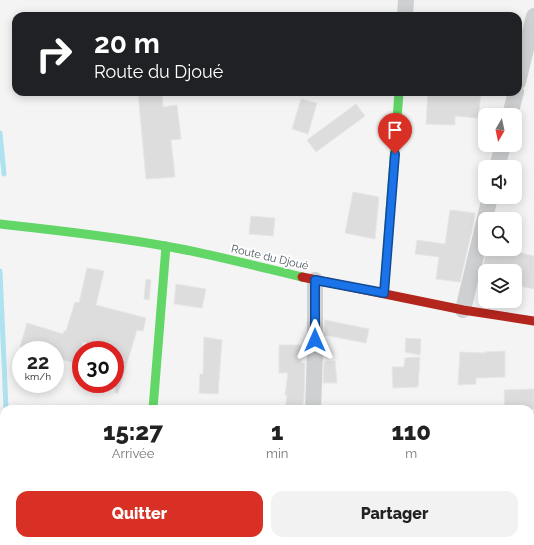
<!DOCTYPE html>
<html lang="fr">
<meta charset="utf-8">
<style>
:root{--surface:#fff;--page:#f2f2f2;--text:#222;--muted:#767676;--accent:#d93025}
body{margin:0;font-family:Raleway,sans-serif;background:var(--page);color:var(--text);height:100vh;display:flex;flex-direction:column;font-size:15px;white-space:nowrap}
*{box-sizing:border-box;margin:0}
p{font-size:13px;color:var(--muted)}
.icon{flex:none;width:22px;height:22px;fill:none;stroke:currentColor;stroke-width:2;stroke-linecap:round;stroke-linejoin:round}
.map{position:relative;flex:1;overflow:hidden}
.details{position:absolute;left:0px;top:405px;width:534px;height:140px;display:flex;flex-direction:column;background:var(--surface);border-radius:12px 12px 0 0;box-shadow:0 2px 10px #0003}
.details>*{flex:none}
.banner{position:absolute;left:12px;top:12px;width:510px;height:84px;border-radius:12px;box-shadow:0 2px 10px #0003;background:#202124;color:#fff;overflow:hidden}
.needle{width:26px;rotate:189deg}
.controls{position:absolute;left:478px;top:108px;display:grid;gap:8px}
.controls a{display:grid;place-items:center;width:44px;height:44px;border-radius:8px;background:var(--surface);box-shadow:0 2px 10px #0003;font-size:20px}
.speed{position:absolute;left:12px;top:341px;display:flex;gap:8px;font-size:20px;font-weight:700;text-align:center}
.speed>*{display:grid;place-content:center;width:52px;height:52px;border-radius:50%;background:var(--surface);box-shadow:0 2px 10px #0003;line-height:1}
.speed small{font-size:10px;font-weight:400}
.speed .limit{border:6px solid #d22;background:#fff;color:#111}
.pin{position:absolute;display:grid;place-items:center;width:34px;height:34px;color:#fff;margin:-41px -17px;border-radius:50% 50% 50% 0;rotate:-45deg;box-shadow:0 0 4px #0007}
.pin .icon{rotate:45deg}
.me{position:absolute;width:44px;margin:-22px;rotate:0deg;stroke-linejoin:round;filter:drop-shadow(0 0 3px #0008)}
.turn{display:flex;align-items:center;gap:14px;height:84px;padding:0 16px;font-size:18px}
.turn .icon{width:52px;height:52px;stroke-width:2.5}
.turn b{display:block;font-size:28px;line-height:34px}
.eta{display:flex;justify-content:space-evenly;align-items:center;height:68px;text-align:center}
.eta b{font-size:24px;font-weight:800;line-height:28px}
.cta{display:flex;gap:8px;margin-top:auto;padding:8px 16px}
.cta a{flex:1;height:46px;border-radius:12px;background:var(--accent);color:#fff;font-size:16px;font-weight:800;line-height:46px;text-align:center}
.cta a+a{background:var(--page);color:var(--text)}
.map>svg:first-child{display:block}
.lines{fill:none;stroke-linecap:round;stroke-linejoin:round}
.stream{stroke:#aee2f0;stroke-width:5}
.building{fill:#ddddde;stroke:#e5e6e7}
.street{stroke:#ced0d2;stroke-width:16}
.fast{stroke:#63d668;stroke-width:9}
.jam{stroke:#b3261e;stroke-width:9}
.route-casing{stroke:#114b97;stroke-width:10}
.route{stroke:#1a73e8;stroke-width:7}
.labels{text-anchor:middle;stroke-width:4;stroke-linejoin:round;paint-order:stroke}
.street-label{font-size:11px;fill:#4a5661;stroke:#fff}
</style>
<div class="map">
<svg width="534" height="545" viewBox="0 0 534 545">
<rect width="100%" height="100%" fill="#f4f4f4"/>
<g class="lines">
<g class="stream">
<polyline points="0,133 4,174"/>
<polyline points="0,271 6,409"/>
<polyline points="12,541 12,545"/>
</g>
</g>
<g class="building">
<polygon points="138,92 162,92 163,107 177,105 181,139 171,140 175,177 146,179"/>
<polygon points="428,92 481,92 478,118 455,116 455,125 426,124"/>
<polygon points="301,99 317,103 308,134 292,129"/>
<polygon points="356,104 365,116 316,152 307,140"/>
<polygon points="353,192 379,197 375,239 345,233"/>
<polygon points="450,210 475,213 472,230 460,282 436,279 439,257 415,254 417,240 445,244"/>
<polygon points="251,216 275,218 273,236 249,234"/>
<polygon points="487,249 503,249 534,256 534,289 515,285 515,271 482,271"/>
<polygon points="87,268 104,271 96,305 146,318 143,331 137,330 118,393 115,393 115,350 109,350 83,342 77,364 55,357 55,350 31,350 20,347 27,323 63,334 64,331 66,331 75,302 79,303"/>
<polygon points="146,279 151,280 149,300 144,299"/>
<polygon points="176,284 206,289 202,308 174,304"/>
<polygon points="325,320 369,329 366,343 324,335"/>
<polygon points="204,337 222,340 218,394 199,393 200,374 203,374"/>
<polygon points="406,338 421,339 420,355 405,352"/>
<polygon points="279,345 302,345 301,363 305,363 304,398 302,409 285,409 287,395 285,395 288,373 279,373"/>
<polygon points="505,351 505,377 476,378 476,384 458,385 460,352 485,353 485,352"/>
<polygon points="420,357 418,387 393,388 392,367 404,367 405,358"/>
<polygon points="335,361 337,383 323,383 324,362"/>
<polygon points="534,389 534,409 505,409 504,390"/>
</g>
<g class="lines">
<g class="street">
<polyline points="405,16 406,0"/>
<polyline points="518,82 534,16"/>
<polyline points="510,115 516,92"/>
<polyline points="497,167 503,145"/>
<polyline points="463,310 490,197"/>
<polyline points="313,409 315,354 315,280"/>
<polyline points="147,541 148,545"/>
</g>
<g class="fast">
<path d="M0 224C55 230 111 236 165 246 211 254 256 266 302 277"/>
<polyline points="384,293 399,92"/>
<polyline points="153,409 166,246"/>
</g>
<polyline class="jam" points="302,277 463,310 534,321"/>
</g>
<g class="lines">
<g class="route-casing">
<polyline id="route" points="315,340 315,280 384,293 395,154"/>
</g>
<use href="#route" class="route"/>
</g>
<g class="labels">
<g class="street-label">
<text transform="translate(270 257) rotate(13)" y="4">Route du Djoué</text>
</g>
</g>
</svg>
<div class="controls">
<a><svg class="needle" viewBox="-14 -14 28 28"><path d="M0-13l5 13h-10z" fill="#e53935"/><path d="M0 13l5-13h-10z" fill="#767676"/></svg></a>
<a><svg class="icon" aria-label="sound" viewBox="0 0 24 24"><path d="M4 9h4l5-4v14l-5-4H4zM17 9q2 3 0 6"/></svg></a>
<a><svg class="icon" aria-label="search" viewBox="0 0 24 24"><circle cx="10" cy="10" r="6"/><path d="M15 15l6 6"/></svg></a>
<a><svg class="icon" aria-label="layers" viewBox="0 0 24 24"><path d="M12 4l9 5-9 5-9-5zM3 14l9 5 9-5"/></svg></a>
</div>
<div class="speed"><div>22<small>km/h</small></div><div class="limit">30</div></div>
<div class="pin" style="left:395px;top:154px;background:#d93025"><svg class="icon" aria-label="arrive" viewBox="0 0 24 24"><path d="M6 21V4h12l-3 4 3 4H6"/></svg></div>
<svg class="me" style="left:315px;top:340px" viewBox="-20 -20 40 40"><path d="M0-17L14 15 0 8-14 15z" fill="#1a73e8" stroke="#fff" stroke-width="4"/></svg>
<div class="banner">
<div class="turn"><svg class="icon" aria-label="right" viewBox="0 0 24 24"><path d="M7 20v-9h11M14 6l5 5-5 5"/></svg><div><b>20 m</b>Route du Djoué</div></div>
</div>
<section class="details">
<div class="eta">
<div><b>15:27</b><p>Arrivée</p></div>
<div><b>1</b><p>min</p></div>
<div><b>110</b><p>m</p></div>
</div>
<div class="cta"><a>Quitter</a><a>Partager</a></div>
</section>
</div>
